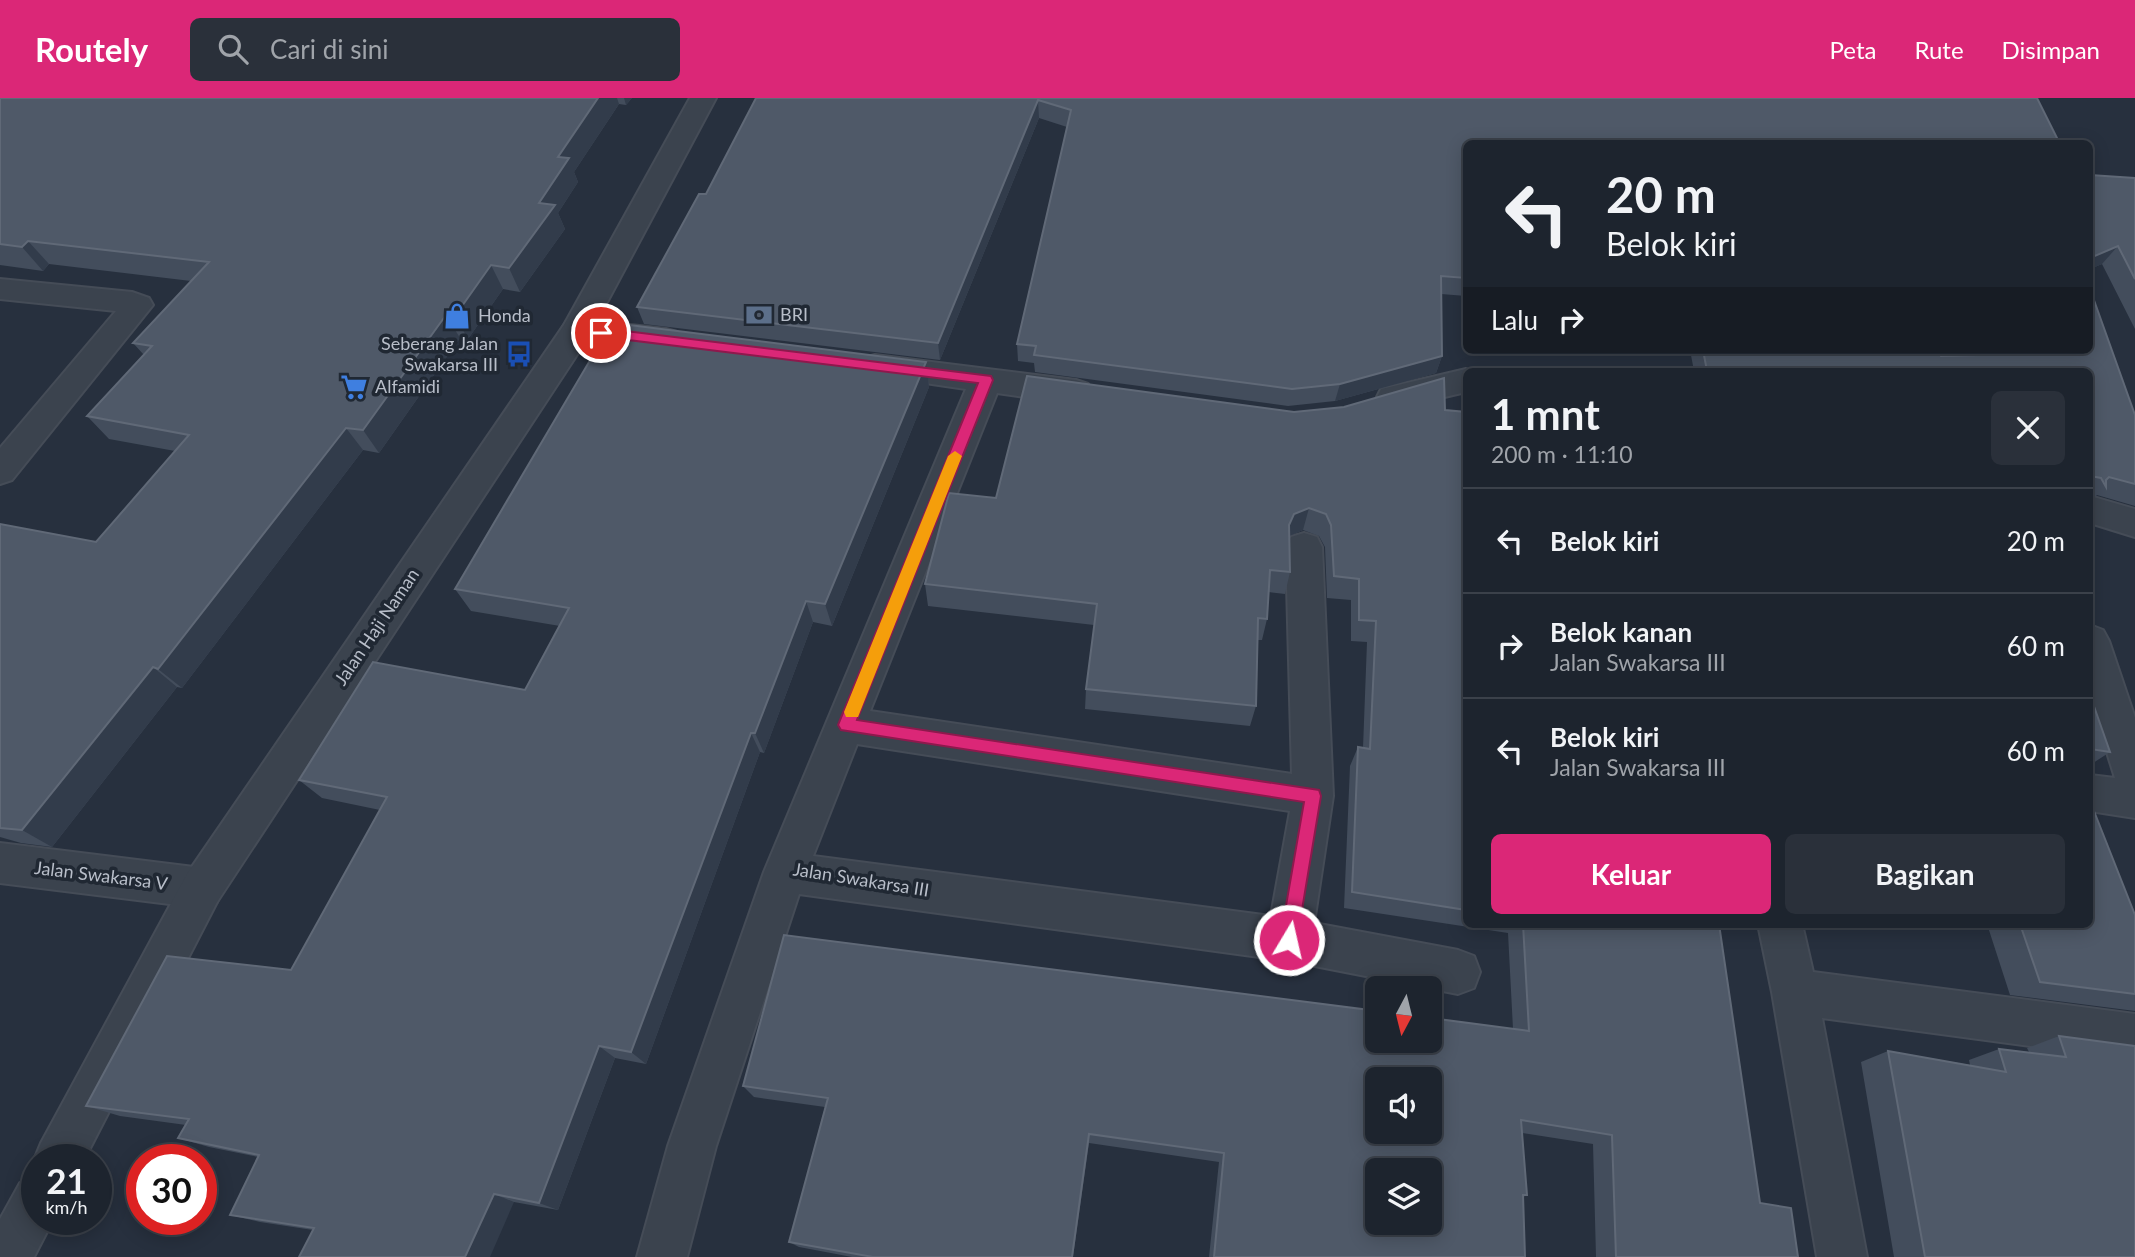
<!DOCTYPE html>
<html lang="id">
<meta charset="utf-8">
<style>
:root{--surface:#1d242e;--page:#2a303a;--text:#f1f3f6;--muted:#a0a4aa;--line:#3b414a;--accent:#db2777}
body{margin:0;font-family:Lato,sans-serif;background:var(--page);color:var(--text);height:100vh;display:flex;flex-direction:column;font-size:26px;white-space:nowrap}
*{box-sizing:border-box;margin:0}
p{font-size:23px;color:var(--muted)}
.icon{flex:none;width:38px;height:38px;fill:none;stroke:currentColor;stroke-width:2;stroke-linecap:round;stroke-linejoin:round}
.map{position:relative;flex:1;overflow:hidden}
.sheet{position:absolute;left:1463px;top:270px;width:630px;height:560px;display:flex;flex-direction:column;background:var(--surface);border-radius:10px;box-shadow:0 4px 18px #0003,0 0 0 2px var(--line)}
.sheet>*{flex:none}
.top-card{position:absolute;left:1463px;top:42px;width:630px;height:214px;border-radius:10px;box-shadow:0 4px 18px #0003,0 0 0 2px var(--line);background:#1d242e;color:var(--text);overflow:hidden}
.needle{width:46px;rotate:187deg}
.tools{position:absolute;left:1365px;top:878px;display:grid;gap:14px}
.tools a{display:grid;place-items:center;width:77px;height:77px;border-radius:10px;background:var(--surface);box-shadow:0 4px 18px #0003,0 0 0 2px var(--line);font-size:35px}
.speed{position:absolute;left:21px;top:1046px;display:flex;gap:14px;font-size:35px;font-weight:700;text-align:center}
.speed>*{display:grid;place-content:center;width:91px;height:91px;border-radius:50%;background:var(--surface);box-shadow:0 4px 18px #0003,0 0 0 2px var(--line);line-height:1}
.speed small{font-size:18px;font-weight:400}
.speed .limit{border:10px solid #d22;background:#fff;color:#111}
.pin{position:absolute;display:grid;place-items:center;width:60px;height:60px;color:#fff;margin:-30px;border:4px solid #fff;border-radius:50%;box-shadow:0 2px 7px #0007}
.me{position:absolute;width:77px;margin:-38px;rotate:9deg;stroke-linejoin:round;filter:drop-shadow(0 0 5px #0008)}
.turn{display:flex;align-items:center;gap:24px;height:147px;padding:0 28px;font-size:32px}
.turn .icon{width:91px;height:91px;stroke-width:2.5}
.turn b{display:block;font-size:49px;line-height:60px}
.then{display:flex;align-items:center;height:66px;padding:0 28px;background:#0003;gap:14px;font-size:26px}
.round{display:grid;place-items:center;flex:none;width:74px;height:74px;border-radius:10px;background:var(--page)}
.summary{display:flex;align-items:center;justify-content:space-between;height:119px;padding:0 28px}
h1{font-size:42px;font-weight:700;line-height:52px}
.cta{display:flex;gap:14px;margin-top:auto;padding:14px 28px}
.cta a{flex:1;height:80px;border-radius:10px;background:var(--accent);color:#fff;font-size:28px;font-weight:700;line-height:80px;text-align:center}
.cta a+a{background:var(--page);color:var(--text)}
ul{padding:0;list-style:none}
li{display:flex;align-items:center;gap:21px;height:105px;padding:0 28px;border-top:2px solid var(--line)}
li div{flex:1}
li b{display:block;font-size:26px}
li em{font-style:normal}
header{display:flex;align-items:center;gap:42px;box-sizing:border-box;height:98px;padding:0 35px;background:var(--accent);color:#fff}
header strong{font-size:33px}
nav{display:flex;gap:38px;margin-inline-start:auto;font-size:24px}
.search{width:490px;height:63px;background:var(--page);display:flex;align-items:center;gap:18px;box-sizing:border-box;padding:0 24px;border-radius:10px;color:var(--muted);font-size:26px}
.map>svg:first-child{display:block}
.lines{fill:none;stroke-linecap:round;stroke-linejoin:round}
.minor-casing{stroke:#454c57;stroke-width:4}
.tertiary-casing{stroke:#454c57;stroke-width:4}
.minor{fill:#3b434e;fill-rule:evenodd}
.tertiary{fill:#3b434e;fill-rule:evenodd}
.wall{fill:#434d5c}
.shaded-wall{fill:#323c4b}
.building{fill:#4f5968;stroke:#606977;stroke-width:2;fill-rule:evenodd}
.route{fill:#db2777;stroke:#8e194d;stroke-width:2}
.slow{fill:#f59e0b}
.labels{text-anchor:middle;stroke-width:7;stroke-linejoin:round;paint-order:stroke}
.poi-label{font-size:18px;fill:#b8bec9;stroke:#202833;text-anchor:start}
.street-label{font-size:18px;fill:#b8bec9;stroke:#202833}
</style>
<header>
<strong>Routely</strong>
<div class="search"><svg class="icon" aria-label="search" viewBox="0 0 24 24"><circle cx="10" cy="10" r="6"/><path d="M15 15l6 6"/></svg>Cari di sini</div>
<nav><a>Peta</a><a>Rute</a><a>Disimpan</a></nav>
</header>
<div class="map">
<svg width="2135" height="1159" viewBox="0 0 2135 1159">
<rect width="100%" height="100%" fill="#27303e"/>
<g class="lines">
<g class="minor-casing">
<g id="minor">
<polygon points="0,181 132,194 149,200 153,207 12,382 0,386 0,350 116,213 0,201"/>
<polygon points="577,221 666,231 677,234 682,242 677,250 666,253 566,240 561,232 566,224"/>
<path d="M875 257 1076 282 1088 286 1092 294 1088 302 1076 306 997 295 870 613 1292 676 1286 449 1291 439 1304 435 1317 439 1322 449 1333 698 1314 825 1458 852 1474 858 1480 874 1474 890 1458 896 1289 863 799 796 716 1048 687 1159H637L668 1048 764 774 966 291 864 276 859 268 864 260ZM857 646 1290 713 1271 818 813 758Z"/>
<polygon points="1466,271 1471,273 1466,273 1466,294 1393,311 1381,307 1377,299 1381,291"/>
<polygon points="2090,398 2135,411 2135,439 2090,425"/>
<polygon points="2090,527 2103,532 2109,543 2135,620 2135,720 2090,713 2090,677 2115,680 2090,600"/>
<polygon points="0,745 202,770 217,776 223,790 217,804 202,810 0,785"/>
<polygon points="1758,826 1802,826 1813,874 2135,916 2135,962 1822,920 1867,1159 1817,1159 1772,894"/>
</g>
</g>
<g class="tertiary-casing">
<g id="tertiary">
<polygon points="690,0 716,0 588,240 217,804 84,1062 37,1062 37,1069 34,1062 41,1045 187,776 564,227"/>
<polygon points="37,1077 37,1122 53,1122 34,1159 0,1159 0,1121 20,1085"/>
</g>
</g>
<use href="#minor" class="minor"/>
<use href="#tertiary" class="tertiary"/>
</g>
<g class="wall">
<polygon points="0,0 632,0 626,7 619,6 574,74 578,84 558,115 565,131 520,194 503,191 468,241 460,240 379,355 363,352 182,590 177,589 52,749 21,745 0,739 0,426 96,444 175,353 109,341 87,318 144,257 133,245 191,183 49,166 43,173 0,167"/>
<polygon points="756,0 2037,0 1466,46 1466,198 1441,196 1442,258 1436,275 1335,303 1288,308 1035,274 1034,265 1018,263 1017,246 1067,29 1039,20 940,262 644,226 637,209 706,96"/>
<polygon points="2090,77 2135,80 2135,231 2102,166 2090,171"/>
<polygon points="611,243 926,264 929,289 832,528 813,524 764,655 760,654 646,966 615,960 558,1112 514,1104 313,1132 260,1124 230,1117 258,1059 209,1049 178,1040 186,1027 120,1018 86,1008 291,872 380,712 322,700 299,682 525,592 560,528 471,513 455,491"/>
<polygon points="1690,252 1939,252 1941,258 1957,258 1955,252 2090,252 2135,317 2135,408 2097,397 2090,403 2090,273 1694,273"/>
<polygon points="1445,312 1466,314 1466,826 1719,826 1760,1105 1798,1159 1596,1159 1593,1046 1522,1035 1527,1097 1523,1099 1525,1159 1209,1159 1219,1064 1089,1045 1073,1159 852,1159 799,1149 789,1144 825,1009 754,999 743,988 1513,931 1508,835 1344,810 1350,668 1358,649 1363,650 1367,544 1351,543 1351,502 1327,500 1325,449 1319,438 1303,432 1289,438 1290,474 1285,496 1269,494 1267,521 1262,542 1258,542 1256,608 1250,628 1085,611 1086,591 1094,527 928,508 925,486 996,400 1294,314"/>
<polygon points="2090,597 2110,654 2090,667"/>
<polygon points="2135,817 2135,913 2010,897 1987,826 2090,826"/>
<polygon points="2059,938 2135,1159 1894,1159 1861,964 1888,953 1970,967 1969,962 1999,951 2029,954 2027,950"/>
</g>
<g class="shaded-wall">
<polygon points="598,0 617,0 619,6 574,74 578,84 558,115 565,131 520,194 509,170 558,59"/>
<polygon points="624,0 632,0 626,7"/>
<polygon points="1038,2 1039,20 940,262 938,245"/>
<polygon points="28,143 49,166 43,173 22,149"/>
<polygon points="2118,148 2102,166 2090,171 2090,160"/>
<polygon points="491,167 503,191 468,241 455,218"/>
<polygon points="446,217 460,240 379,355 363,332"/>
<polygon points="1442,258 1436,275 1335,303 1340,286"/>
<polygon points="926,264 929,289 832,528 825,506"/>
<polygon points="346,330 363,352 182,590 158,571"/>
<polygon points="1309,410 1303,432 1289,438 1289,427 1294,416"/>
<polygon points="806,503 813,524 764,655 755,635"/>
<polygon points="153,569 177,589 52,749 22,732"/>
<polygon points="751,635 760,654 646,966 631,954"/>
<polygon points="599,948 615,960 558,1112 539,1105"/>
<polygon points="494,1096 514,1104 490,1159 465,1159"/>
</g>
<g class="building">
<polygon points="0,0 598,0 558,59 569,60 539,105 555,107 509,170 491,167 455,218 446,217 363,332 346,330 158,571 153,569 22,732 0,730 0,426 96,444 189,337 87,318 152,248 133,245 209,164 28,143 22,149 0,146"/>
<polygon points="756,0 2037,0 2060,46 1466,46 1466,180 1441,178 1442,258 1340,286 1292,291 1034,257 1036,248 1017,246 1071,12 1038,2 938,245 637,209 699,96 706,96"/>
<polygon points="2090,77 2135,80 2135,181 2118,148 2090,160"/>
<polygon points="2090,191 2135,317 2135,386 2109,379 2106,382 2106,389 2101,380 2090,378 2090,273 1707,273 1703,252 1939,252 1941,258 1977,257 1975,252 2090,252"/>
<polygon points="621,226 926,264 825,506 806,503 755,635 751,635 631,954 599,948 539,1105 494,1096 465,1159 299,1159 314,1130 230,1117 259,1057 178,1040 189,1021 86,1008 167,858 291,872 387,699 299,682 373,564 525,592 569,510 455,491 602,242 611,243"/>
<polygon points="1027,278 1294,314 1344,309 1444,280 1445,312 1466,314 1466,812 1352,794 1358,649 1370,651 1376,523 1359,522 1359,481 1334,478 1331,427 1326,416 1309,410 1294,416 1289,427 1290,474 1270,472 1267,521 1258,520 1256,608 1086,591 1097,506 925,486 949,395 996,400"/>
<polygon points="2090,597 2110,654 2090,651"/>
<polygon points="2090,703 2135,817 2135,896 2040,884 2020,826 2090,826"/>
<path d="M1523 826H1719L1760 1105 1791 1110 1798 1159H1616L1612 1037 1521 1022 1527 1097H1523L1525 1159H1214L1224 1055 1089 1036 1072 1159H873L789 1144 828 1000 743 988 784 837 1377 913V943H1430V920L1529 933ZM1377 982H1430V1034H1377ZM1377 1073H1430V1125H1377Z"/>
<polygon points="2059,938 2135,948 2135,1159 1925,1159 1888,953 2006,974 1999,951 2066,959"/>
</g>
<polygon class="route" points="601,230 991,278 993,282 857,622 1319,692 1321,698 1296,848 1289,850 1283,848 1280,842 1304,704 841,632 838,627 978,285 596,238 596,232"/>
<polygon class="slow" points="955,353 962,358 860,614 858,619 846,619 844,614 948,358"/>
<defs>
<g id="bank-bare" transform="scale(2.1)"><path d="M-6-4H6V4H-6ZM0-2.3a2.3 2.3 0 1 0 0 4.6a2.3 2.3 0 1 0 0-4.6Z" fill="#5c6f8a" stroke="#202833" stroke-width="2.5" paint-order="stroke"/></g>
<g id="shop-bare" transform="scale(2.1)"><path d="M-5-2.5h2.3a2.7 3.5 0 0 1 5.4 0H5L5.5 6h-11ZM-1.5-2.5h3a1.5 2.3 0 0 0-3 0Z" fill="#3f7fe0" stroke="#202833" stroke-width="2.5" paint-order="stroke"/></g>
<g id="bus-bare" transform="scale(2.1)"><path d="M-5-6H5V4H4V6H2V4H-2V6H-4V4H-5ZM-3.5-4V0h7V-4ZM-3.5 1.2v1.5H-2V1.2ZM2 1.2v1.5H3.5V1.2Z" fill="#1a4fb4" stroke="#202833" stroke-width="2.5" paint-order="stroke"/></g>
<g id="supermarket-bare" transform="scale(2.1)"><path d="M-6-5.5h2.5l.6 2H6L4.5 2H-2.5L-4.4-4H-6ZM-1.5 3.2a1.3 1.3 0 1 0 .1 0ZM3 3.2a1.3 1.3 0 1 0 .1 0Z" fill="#3f7fe0" stroke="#202833" stroke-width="2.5" paint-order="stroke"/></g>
</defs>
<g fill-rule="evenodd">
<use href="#bank-bare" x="759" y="217"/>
<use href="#shop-bare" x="457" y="218"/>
<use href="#bus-bare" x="519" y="256"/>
<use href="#supermarket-bare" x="354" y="289"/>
</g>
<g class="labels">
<g class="poi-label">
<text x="780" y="223">BRI</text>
<text x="478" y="224">Honda</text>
<text x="498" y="252" text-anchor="end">Seberang Jalan<tspan x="498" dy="21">Swakarsa III</tspan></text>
<text x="375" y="295">Alfamidi</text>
</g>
<g class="street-label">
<text transform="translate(377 529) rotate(-56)" y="6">Jalan Haji Naman</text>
<text transform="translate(101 778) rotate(7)" y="6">Jalan Swakarsa V</text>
<text transform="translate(861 782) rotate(9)" y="6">Jalan Swakarsa III</text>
</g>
</g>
</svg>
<div class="tools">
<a><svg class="needle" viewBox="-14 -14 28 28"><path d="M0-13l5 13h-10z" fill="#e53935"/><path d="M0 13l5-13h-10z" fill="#a0a4aa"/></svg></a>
<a><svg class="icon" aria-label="sound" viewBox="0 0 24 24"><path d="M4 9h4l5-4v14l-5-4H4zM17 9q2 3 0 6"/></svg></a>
<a><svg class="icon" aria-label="layers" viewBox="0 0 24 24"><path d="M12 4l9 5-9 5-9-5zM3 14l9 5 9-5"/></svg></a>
</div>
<div class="speed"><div>21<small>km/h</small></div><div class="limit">30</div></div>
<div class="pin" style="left:601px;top:235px;background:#d93025"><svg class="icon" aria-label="arrive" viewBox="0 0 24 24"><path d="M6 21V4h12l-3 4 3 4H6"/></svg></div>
<svg class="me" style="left:1289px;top:842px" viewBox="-20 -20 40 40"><circle r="17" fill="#db2777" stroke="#fff" stroke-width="3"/><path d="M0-11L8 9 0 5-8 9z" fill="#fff"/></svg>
<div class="top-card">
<div class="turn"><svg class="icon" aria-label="left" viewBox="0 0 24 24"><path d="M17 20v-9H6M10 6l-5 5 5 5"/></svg><div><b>20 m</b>Belok kiri</div></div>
<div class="then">Lalu<svg class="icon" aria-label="right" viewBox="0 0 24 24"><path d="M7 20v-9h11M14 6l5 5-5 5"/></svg></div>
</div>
<section class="sheet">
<div class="summary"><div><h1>1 mnt</h1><p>200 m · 11:10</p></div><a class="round"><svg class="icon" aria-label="close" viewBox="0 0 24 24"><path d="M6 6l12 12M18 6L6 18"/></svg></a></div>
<ul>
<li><svg class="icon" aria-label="left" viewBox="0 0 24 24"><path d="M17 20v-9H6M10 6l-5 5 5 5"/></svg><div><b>Belok kiri</b></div><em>20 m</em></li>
<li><svg class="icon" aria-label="right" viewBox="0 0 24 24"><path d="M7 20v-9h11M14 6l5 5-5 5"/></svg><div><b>Belok kanan</b><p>Jalan Swakarsa III</p></div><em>60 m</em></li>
<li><svg class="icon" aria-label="left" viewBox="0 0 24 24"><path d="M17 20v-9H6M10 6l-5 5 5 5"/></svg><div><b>Belok kiri</b><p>Jalan Swakarsa III</p></div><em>60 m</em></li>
</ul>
<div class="cta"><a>Keluar</a><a>Bagikan</a></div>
</section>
</div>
